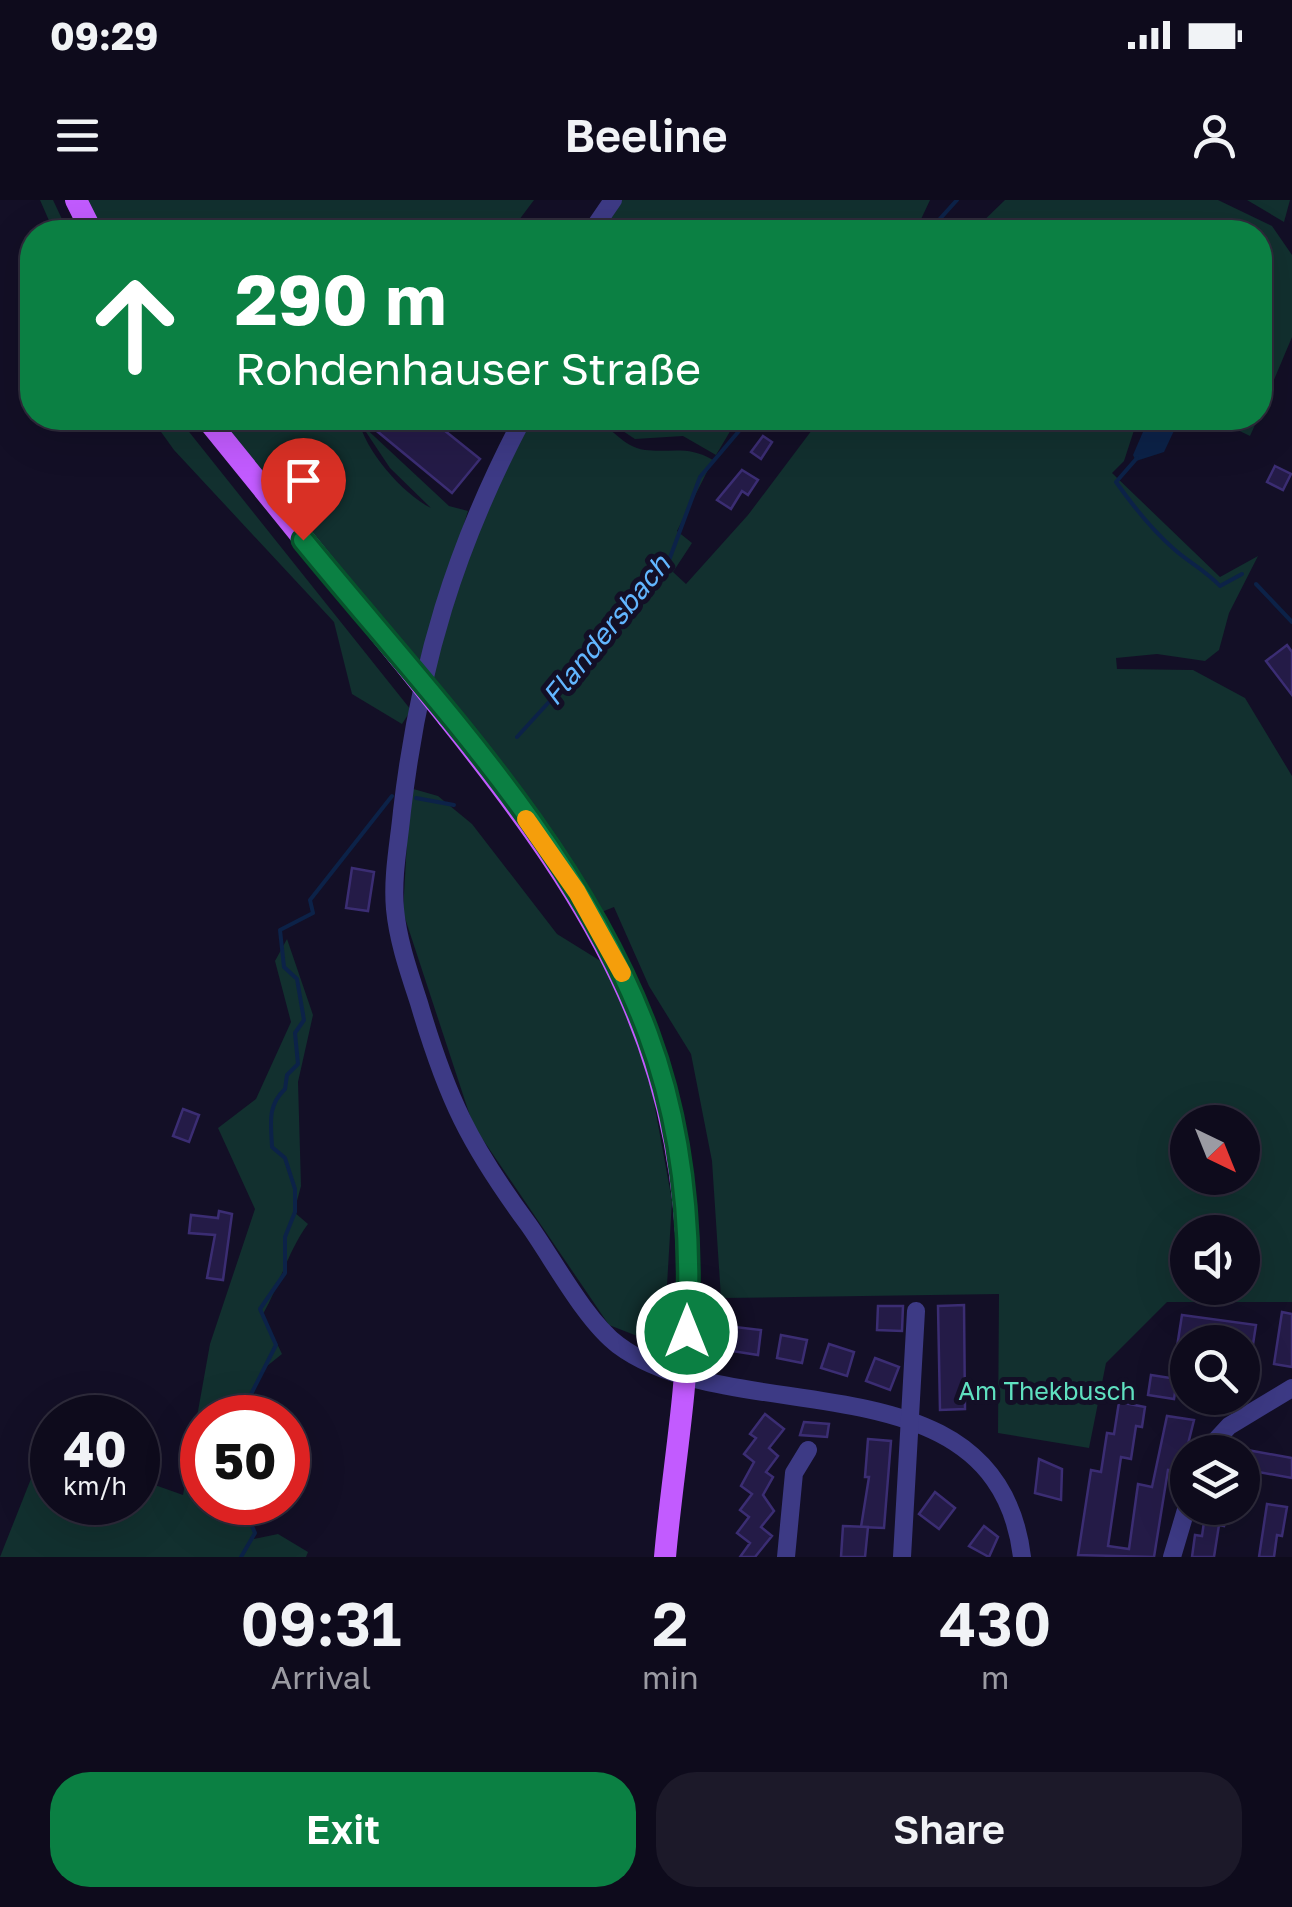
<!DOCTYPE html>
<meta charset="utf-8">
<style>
:root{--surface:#0e0b1c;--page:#1c1929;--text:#f1f3f6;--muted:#9b9ba3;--line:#2e2b3b;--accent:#0b8043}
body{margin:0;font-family:"Golos Text",sans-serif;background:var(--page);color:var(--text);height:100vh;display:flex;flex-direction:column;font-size:38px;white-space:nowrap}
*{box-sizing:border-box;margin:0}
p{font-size:32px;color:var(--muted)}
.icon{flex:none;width:55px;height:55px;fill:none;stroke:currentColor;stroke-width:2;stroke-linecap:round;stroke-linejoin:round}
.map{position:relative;height:1357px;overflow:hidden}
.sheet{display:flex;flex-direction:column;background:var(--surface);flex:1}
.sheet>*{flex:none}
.guide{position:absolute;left:20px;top:20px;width:1252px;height:210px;border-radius:40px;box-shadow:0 10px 40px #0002,0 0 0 2px var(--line);background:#0b8043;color:#fff;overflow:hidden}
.needle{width:65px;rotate:137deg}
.controls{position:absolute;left:1170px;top:905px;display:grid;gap:20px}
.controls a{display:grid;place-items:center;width:90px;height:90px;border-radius:50%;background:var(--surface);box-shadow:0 10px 40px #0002,0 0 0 2px var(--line);font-size:50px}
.speed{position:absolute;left:30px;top:1195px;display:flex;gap:20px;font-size:50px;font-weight:700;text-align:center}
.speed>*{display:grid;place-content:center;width:130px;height:130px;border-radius:50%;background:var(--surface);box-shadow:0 10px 40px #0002,0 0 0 2px var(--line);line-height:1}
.speed small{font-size:25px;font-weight:400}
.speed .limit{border:15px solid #d22;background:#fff;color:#111}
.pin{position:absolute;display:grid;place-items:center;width:85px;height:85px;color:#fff;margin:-102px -42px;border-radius:50% 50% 50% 0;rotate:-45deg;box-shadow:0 0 10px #0007}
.pin .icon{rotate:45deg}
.me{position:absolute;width:110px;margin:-55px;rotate:0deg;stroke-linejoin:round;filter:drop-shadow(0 0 8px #0008)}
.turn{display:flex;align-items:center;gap:35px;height:210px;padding:0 50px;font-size:45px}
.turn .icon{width:130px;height:130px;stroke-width:2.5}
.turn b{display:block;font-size:70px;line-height:85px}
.eta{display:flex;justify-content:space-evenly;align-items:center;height:170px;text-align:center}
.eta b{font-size:60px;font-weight:600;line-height:70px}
.action{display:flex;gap:20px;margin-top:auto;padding:20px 50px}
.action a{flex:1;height:115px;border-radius:40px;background:var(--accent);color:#fff;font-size:40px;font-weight:600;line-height:115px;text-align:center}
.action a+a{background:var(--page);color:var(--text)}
.status{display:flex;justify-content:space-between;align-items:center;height:70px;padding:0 50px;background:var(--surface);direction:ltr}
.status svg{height:28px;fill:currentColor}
header{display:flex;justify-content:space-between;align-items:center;height:130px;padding:0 50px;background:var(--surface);font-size:45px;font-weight:600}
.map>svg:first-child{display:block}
.green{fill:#12302f;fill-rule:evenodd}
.water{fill:#0c2248}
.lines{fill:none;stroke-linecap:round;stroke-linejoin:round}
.stream{stroke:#0c2248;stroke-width:4}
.building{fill:#241b47;stroke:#3b2d73;stroke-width:2.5}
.minor{stroke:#3d3a85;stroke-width:18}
.major{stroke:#c25bff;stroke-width:22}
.major-bridge{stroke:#c25bff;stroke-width:22}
.route-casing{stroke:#07532c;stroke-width:25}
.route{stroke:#0b8043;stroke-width:18}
.slow{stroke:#f59e0b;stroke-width:18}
.labels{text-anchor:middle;stroke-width:10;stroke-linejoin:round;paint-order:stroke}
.park-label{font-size:25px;fill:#5fe0c0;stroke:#130f26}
.water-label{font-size:28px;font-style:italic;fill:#62b6ff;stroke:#130f26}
</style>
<div class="status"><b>09:29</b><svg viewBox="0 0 49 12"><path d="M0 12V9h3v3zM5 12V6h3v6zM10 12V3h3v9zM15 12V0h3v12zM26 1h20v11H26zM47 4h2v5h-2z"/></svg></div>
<header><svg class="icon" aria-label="menu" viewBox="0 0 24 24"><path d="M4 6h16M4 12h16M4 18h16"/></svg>Beeline<svg class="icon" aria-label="person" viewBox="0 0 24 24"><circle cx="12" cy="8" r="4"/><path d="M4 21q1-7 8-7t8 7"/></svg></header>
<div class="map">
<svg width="1292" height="1357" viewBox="0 0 1292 1357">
<rect width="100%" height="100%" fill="#130f26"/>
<g class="green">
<polygon points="40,0 53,0 68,32 54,32"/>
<polygon points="87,0 534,0 510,32 102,32"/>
<polygon points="621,0 930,0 915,32 598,32"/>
<polygon points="1005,0 1218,0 1272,26 1292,55 1292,137 1260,213 1260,32 972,32"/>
<polygon points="1247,0 1290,0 1284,22"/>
<polygon points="151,218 178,218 411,510 402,524 352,494 334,422 174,250"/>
<path d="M217 218H358C365 251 402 293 431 308L390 268 360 223 449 306 468 311 420 466Z"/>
<path d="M529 218C546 218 575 212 592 218 611 225 622 247 645 250 671 253 688 245 713 260L677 331 692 343 673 372 686 384 748 315 821 218H1138L1124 261 1112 273 1220 377 1258 356 1229 413 1219 450 1205 461 1157 454 1116 458 1117 469 1193 470 1245 498 1292 576V1102H1167L1106 1163 1089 1248 998 1233 999 1094 721 1098 712 961 691 854 649 786 614 707 599 713 553 640 430 481 471 333ZM1188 922H1242V978H1188ZM1188 1032H1242V1088H1188Z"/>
<polygon points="603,218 738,218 716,255 683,236 635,239"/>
<polygon points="1213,218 1258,218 1250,236"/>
<polygon points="410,588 438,596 472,624 557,734 607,765 649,875 672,1001 664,1136 650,1141 609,1125 473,925 403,712"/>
<path d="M287 739 313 815 298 882 301 986 294 1012 308 1024C288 1051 280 1084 263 1114L282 1154 262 1170 244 1217 202 1218V1302L237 1303 251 1318 254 1339 278 1334 308 1352 306 1357H0L44 1246 52 1249V1302H138V1279L183 1295 210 1144 255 1009 218 928 256 899 291 822 275 761Z"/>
</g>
<polygon class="water" points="1149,218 1180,218 1164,252 1136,261 1133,255"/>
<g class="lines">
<g class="stream">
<polyline points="928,32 957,0"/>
<path d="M1137 258 1116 282C1133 306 1153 331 1175 350 1190 363 1206 371 1220 386L1242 374"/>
<polyline points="1256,384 1292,422"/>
<polyline points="517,537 601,445 656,371 668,363 700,277 750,218"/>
<polyline points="416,598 454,605"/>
<path d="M239 1218 276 1145 260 1109 285 1073V1037L295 1012V989L285 958 272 947C271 923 267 906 285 889L287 875 298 864 295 833 304 820 297 779 284 767 280 730 313 713 310 700 392 596"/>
<polyline points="229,1302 249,1319 255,1333 241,1357"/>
</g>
</g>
<g class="building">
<polygon points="380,218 429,218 480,259 452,293 372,227"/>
<polygon points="763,236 772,242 761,259 751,252"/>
<polygon points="1275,266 1291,274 1283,290 1267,282"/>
<polygon points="742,270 758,280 748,295 742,291 731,309 717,300"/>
<polygon points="1287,445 1292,452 1292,495 1266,461"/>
<polygon points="352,668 374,672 368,711 346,708"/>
<polygon points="183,909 199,915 189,942 173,936"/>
<polygon points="219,1011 232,1014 223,1080 207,1078 215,1035 189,1033 191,1015 218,1018"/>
<polygon points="964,1105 965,1209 940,1210 938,1106"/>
<polygon points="878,1106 903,1106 902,1131 877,1130"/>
<polygon points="1282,1112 1292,1114 1292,1167 1274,1164"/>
<polygon points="1182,1115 1256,1125 1249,1170 1242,1169 1242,1142 1188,1136 1188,1168 1174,1166"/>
<polygon points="735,1127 761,1130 758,1155 732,1151"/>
<polygon points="781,1135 807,1140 802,1163 777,1158"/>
<polygon points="829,1144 854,1152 847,1176 821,1168"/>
<polygon points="875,1158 899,1167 890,1190 866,1181"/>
<polygon points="1151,1175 1177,1179 1174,1199 1148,1195"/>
<polygon points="1197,1198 1222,1198 1220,1212 1196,1209"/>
<polygon points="1119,1202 1145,1207 1142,1227 1136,1226 1131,1259 1121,1257 1108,1346 1129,1349 1138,1284 1152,1287 1167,1216 1194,1220 1181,1272 1168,1270 1154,1357 1078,1355 1091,1270 1101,1272 1107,1233 1114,1234"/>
<polygon points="765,1214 784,1229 769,1248 778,1256 766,1272 773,1277 763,1295 774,1311 761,1327 772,1336 755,1357 740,1357 750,1343 737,1333 749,1317 740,1310 752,1294 741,1286 754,1262 744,1254 756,1238 750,1234"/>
<polygon points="804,1222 829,1224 827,1237 800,1235"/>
<polygon points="868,1239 891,1241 884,1328 861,1327 869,1277 865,1277"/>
<polygon points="1242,1249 1292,1258 1292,1278 1242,1269"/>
<polygon points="1039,1259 1062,1269 1061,1300 1035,1293"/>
<polygon points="935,1292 955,1308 939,1329 919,1314"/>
<polygon points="1267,1304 1287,1307 1282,1336 1277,1335 1274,1357 1259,1357"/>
<polygon points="1206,1308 1227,1308 1224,1326 1219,1325 1214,1357 1192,1357 1195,1335 1202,1336"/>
<polygon points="843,1326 868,1327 865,1357 841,1357"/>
<polygon points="984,1326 998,1337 989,1357 969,1346"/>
</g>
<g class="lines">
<g class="minor">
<polyline points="591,32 613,0"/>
<path d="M523 218C455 347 419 465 402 611 399 643 392 676 395 709 398 741 409 772 419 803 447 898 469 944 528 1024 553 1059 585 1120 618 1145 734 1232 997 1151 1022 1357"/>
<polyline points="1205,1252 1229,1226 1292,1188"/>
<polyline points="786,1357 794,1273 808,1250"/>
<polyline points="902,1357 916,1111"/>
<polyline points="1172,1357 1188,1303"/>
</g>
<g class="major">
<polyline points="76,0 92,32"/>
<polyline points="206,218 400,458"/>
<path d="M448 518C603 712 693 859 688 1115 687 1196 672 1276 665 1357"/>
</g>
<polyline class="major-bridge" points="400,458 448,518"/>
</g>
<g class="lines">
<g class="route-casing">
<path id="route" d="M303 340C428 493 579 647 648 834 683 928 692 1033 687 1132"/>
</g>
<use href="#route" class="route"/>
<polyline class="slow" points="526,619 577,692 622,773"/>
</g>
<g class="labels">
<g class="park-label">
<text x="1047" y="1200">Am Thekbusch</text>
</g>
<g class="water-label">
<text transform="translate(606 430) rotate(-51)" y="10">Flandersbach</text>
</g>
</g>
</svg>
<div class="controls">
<a><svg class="needle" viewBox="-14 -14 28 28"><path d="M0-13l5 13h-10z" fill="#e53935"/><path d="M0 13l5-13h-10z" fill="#9b9ba3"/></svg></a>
<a><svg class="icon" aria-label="sound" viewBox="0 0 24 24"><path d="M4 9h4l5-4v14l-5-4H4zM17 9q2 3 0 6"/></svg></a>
<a><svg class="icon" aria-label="search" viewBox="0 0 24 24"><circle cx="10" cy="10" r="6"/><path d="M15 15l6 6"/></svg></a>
<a><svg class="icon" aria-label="layers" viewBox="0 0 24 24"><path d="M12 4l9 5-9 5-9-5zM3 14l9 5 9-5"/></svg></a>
</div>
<div class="speed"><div>40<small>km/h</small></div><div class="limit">50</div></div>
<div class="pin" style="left:303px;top:340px;background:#d93025"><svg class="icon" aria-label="arrive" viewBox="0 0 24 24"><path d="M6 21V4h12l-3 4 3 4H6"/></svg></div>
<svg class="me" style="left:687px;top:1132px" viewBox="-20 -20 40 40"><circle r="17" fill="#0b8043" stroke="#fff" stroke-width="3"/><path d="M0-11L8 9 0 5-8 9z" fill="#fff"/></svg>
<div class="guide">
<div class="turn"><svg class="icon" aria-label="ahead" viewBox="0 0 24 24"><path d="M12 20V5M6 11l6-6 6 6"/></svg><div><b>290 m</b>Rohdenhauser Straße</div></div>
</div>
</div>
<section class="sheet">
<div class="eta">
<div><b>09:31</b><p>Arrival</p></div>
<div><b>2</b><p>min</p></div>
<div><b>430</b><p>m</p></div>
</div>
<div class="action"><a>Exit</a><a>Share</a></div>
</section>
